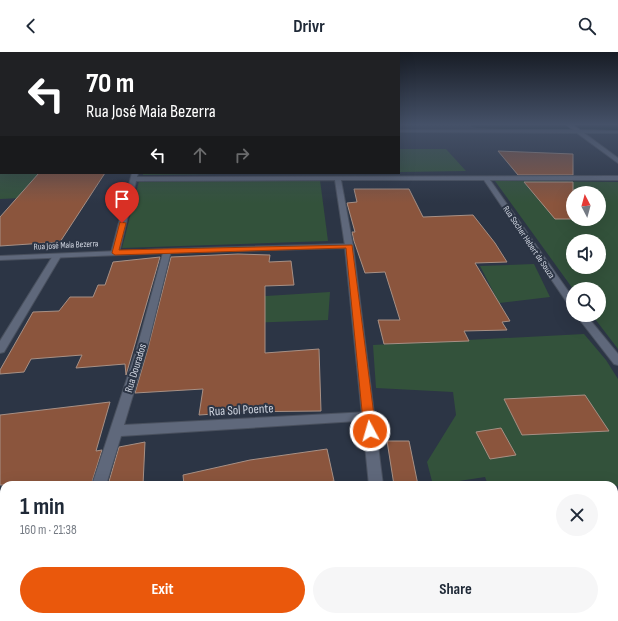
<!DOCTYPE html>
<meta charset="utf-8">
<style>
:root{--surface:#fff;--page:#f6f6f7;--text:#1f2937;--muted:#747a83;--accent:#ea580c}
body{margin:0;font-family:"Sofia Sans Condensed",sans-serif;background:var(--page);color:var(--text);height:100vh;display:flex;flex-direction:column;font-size:15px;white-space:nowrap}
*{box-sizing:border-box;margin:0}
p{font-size:13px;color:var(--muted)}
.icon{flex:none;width:22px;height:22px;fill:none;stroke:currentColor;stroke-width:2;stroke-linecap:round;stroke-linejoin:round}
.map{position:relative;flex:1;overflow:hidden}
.panel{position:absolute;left:0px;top:429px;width:618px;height:140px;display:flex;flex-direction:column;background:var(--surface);border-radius:12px 12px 0 0;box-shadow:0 4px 16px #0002}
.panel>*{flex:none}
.top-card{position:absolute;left:0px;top:0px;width:400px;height:122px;box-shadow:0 4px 16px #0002;background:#202124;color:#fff;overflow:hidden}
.needle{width:26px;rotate:354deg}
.buttons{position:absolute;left:566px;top:134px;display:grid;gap:8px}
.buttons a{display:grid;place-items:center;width:40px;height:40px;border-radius:50%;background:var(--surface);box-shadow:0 4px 16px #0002;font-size:20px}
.pin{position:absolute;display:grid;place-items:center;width:34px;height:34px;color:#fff;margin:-41px -17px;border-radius:50% 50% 50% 0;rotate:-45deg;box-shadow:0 0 4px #0007}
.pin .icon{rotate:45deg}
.me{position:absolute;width:44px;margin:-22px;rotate:354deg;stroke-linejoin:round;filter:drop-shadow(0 0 3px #0008)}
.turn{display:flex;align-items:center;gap:14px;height:84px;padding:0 20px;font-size:18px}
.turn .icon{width:52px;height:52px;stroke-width:2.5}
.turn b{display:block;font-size:28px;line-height:34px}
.lanes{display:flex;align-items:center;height:38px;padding:0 20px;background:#0003;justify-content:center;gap:20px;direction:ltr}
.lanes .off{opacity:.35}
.round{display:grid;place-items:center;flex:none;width:42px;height:42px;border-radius:21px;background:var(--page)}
.headline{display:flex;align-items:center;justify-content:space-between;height:68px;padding:0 20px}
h1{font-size:24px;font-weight:700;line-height:30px}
.cta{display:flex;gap:8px;margin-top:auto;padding:8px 20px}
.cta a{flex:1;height:46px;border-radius:24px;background:var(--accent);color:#fff;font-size:16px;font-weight:700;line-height:46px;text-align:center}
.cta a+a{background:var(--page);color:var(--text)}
header{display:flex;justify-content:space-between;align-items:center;height:52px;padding:0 20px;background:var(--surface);font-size:18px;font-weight:700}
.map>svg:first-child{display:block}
.green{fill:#33523b;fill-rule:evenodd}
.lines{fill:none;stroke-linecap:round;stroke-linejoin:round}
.canal{fill:#051f20;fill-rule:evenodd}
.building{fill:#8b553d;stroke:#a79085}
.street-casing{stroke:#49505e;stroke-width:2}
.secondary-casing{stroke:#49505e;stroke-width:2}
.street{fill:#5f687b;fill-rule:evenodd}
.secondary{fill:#5f687b;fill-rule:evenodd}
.route{fill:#ea580c;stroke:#983908}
.labels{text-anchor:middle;stroke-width:4;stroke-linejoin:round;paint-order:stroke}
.far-street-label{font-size:9px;fill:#d0d5e0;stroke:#2c3545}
.street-label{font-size:11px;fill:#d0d5e0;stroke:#2c3545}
.near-street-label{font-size:13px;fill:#d0d5e0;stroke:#2c3545}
</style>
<header><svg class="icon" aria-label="back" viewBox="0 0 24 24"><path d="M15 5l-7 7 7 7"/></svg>Drivr<svg class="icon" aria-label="search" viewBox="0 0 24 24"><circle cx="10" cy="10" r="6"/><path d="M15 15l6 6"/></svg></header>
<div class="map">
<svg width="618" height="569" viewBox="0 0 618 569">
<rect width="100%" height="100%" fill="#2c3545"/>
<g class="green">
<polygon points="399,97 446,97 466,119 399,120"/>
<polygon points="0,120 1,121 74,121 43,145 0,147"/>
<polygon points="143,121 304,121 143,123"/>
<polygon points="320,128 328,189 122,196 139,129"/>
<path d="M495 129 618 130V297L592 263H599V237H573ZM573 141H599V167H573ZM573 189H599V215H573Z"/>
<polygon points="534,212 550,245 499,251 480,214"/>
<polygon points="330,240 328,268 197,273 220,247"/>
<polygon points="584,282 606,308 618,327 618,434 583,429 584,433 488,433 485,425 433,433 427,410 456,363 453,340 376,336 373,293"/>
</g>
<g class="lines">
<polygon class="canal" points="470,72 618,72 618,78 533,78 477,76 472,75"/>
</g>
<g class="building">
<polygon points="498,99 573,102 573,123 518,123"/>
<polygon points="39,121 105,121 60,190 0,194 0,165"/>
<polygon points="524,130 573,130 573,167 555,167"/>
<polygon points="354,137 409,137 423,165 473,163 495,191 507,210 475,211 510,269 502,270 507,278 464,279 469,289 384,292 378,268 400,268 385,220 365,221 354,189 352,180 355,180 347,151 357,150"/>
<polygon points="238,202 270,203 269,210 291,209 294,233 265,234 265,301 319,297 321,359 229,360 229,361 199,363 203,337 135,341 148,296 171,205"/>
<polygon points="160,205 126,323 125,312 76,316 82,303 31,307 24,320 0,322 0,318 33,260 59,259 70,245 93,245 98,233 105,233 113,210"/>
<polygon points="585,343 609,379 522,383 504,347"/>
<polygon points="110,350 96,399 102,398 91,433 0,433 0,363"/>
<polygon points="501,376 516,403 490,407 476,380"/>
<polygon points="387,389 409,389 418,433 394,433"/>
<polygon points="145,390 143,433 108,433 119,395"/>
<polygon points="327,397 334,429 309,433 184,433 183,423 250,408"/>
</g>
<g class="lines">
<g class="street-casing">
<g id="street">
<polygon points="566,72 571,72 580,78 618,79 618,81 584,81 618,106 618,111 577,81 399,80 399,78 573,78"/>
<rect x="0" y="115" width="1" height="4"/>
<polygon points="132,121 138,121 137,125 618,124 618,128 490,128 573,246 573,256 570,255 484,128 341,128 353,194 349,196 345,194 335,128 136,129 119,201 115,203 111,201"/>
<polygon points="164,197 170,197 171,199 147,296 124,373 369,360 373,362 375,365 373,368 121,384 106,433 92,433 137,296"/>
<polygon points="54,202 57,202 61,204 4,300 0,301 0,289"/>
<polygon points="576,263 586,263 618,302 618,313 614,312"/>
<rect x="0" y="458" width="4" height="14"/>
<polygon points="62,565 78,565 78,569 60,569"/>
</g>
</g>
<g class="secondary-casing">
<g id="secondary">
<polygon points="349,192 353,194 383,433 369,433 345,196 167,201 0,208 0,204 167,197"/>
<polygon points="384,565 400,565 402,569 384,569"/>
</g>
</g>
<use href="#street" class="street"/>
<use href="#secondary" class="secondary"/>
</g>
<linearGradient id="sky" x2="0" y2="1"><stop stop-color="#181d26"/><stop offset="0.48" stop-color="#455168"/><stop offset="1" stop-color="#455168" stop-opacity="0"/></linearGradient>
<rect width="618" height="151" fill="url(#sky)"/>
<polygon class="route" points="120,170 126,171 119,198 352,193 376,379 374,382 370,384 366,382 364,379 346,196 115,203 112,201"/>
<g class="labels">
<g class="far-street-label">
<text transform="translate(529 190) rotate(56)" y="3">Rua Socher Hebert de Souza</text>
<text transform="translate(66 193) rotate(-3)" y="3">Rua José Maia Bezerra</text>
</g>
<g class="street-label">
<text transform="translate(135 316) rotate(-73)" y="4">Rua Dourados</text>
</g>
<g class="near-street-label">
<text transform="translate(241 357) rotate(-3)" y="5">Rua Sol Poente</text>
</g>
</g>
</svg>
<div class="buttons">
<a><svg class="needle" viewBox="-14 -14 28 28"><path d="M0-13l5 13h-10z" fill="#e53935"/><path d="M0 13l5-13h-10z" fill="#747a83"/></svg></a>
<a><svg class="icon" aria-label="sound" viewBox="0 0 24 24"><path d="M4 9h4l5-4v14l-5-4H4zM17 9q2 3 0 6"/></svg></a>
<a><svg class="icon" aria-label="search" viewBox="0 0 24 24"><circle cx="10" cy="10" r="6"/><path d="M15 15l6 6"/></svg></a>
</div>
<div class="pin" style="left:122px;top:171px;background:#d93025"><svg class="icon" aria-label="arrive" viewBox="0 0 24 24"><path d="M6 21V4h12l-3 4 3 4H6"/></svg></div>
<svg class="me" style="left:370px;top:379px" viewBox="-20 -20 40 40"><circle r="17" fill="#ea580c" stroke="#fff" stroke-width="3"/><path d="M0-11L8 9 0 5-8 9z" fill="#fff"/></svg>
<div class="top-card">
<div class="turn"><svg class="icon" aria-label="left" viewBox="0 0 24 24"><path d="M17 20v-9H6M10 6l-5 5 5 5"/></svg><div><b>70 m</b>Rua José Maia Bezerra</div></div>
<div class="lanes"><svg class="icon" aria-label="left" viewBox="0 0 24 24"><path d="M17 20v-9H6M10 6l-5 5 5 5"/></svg><svg class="icon off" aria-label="ahead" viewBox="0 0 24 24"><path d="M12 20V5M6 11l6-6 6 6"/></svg><svg class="icon off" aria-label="right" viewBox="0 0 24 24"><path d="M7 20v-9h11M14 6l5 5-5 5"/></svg></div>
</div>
<section class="panel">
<div class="headline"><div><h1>1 min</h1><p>160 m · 21:38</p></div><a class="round"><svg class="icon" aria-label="close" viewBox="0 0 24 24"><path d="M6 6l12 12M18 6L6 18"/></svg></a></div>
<div class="cta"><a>Exit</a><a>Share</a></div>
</section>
</div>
